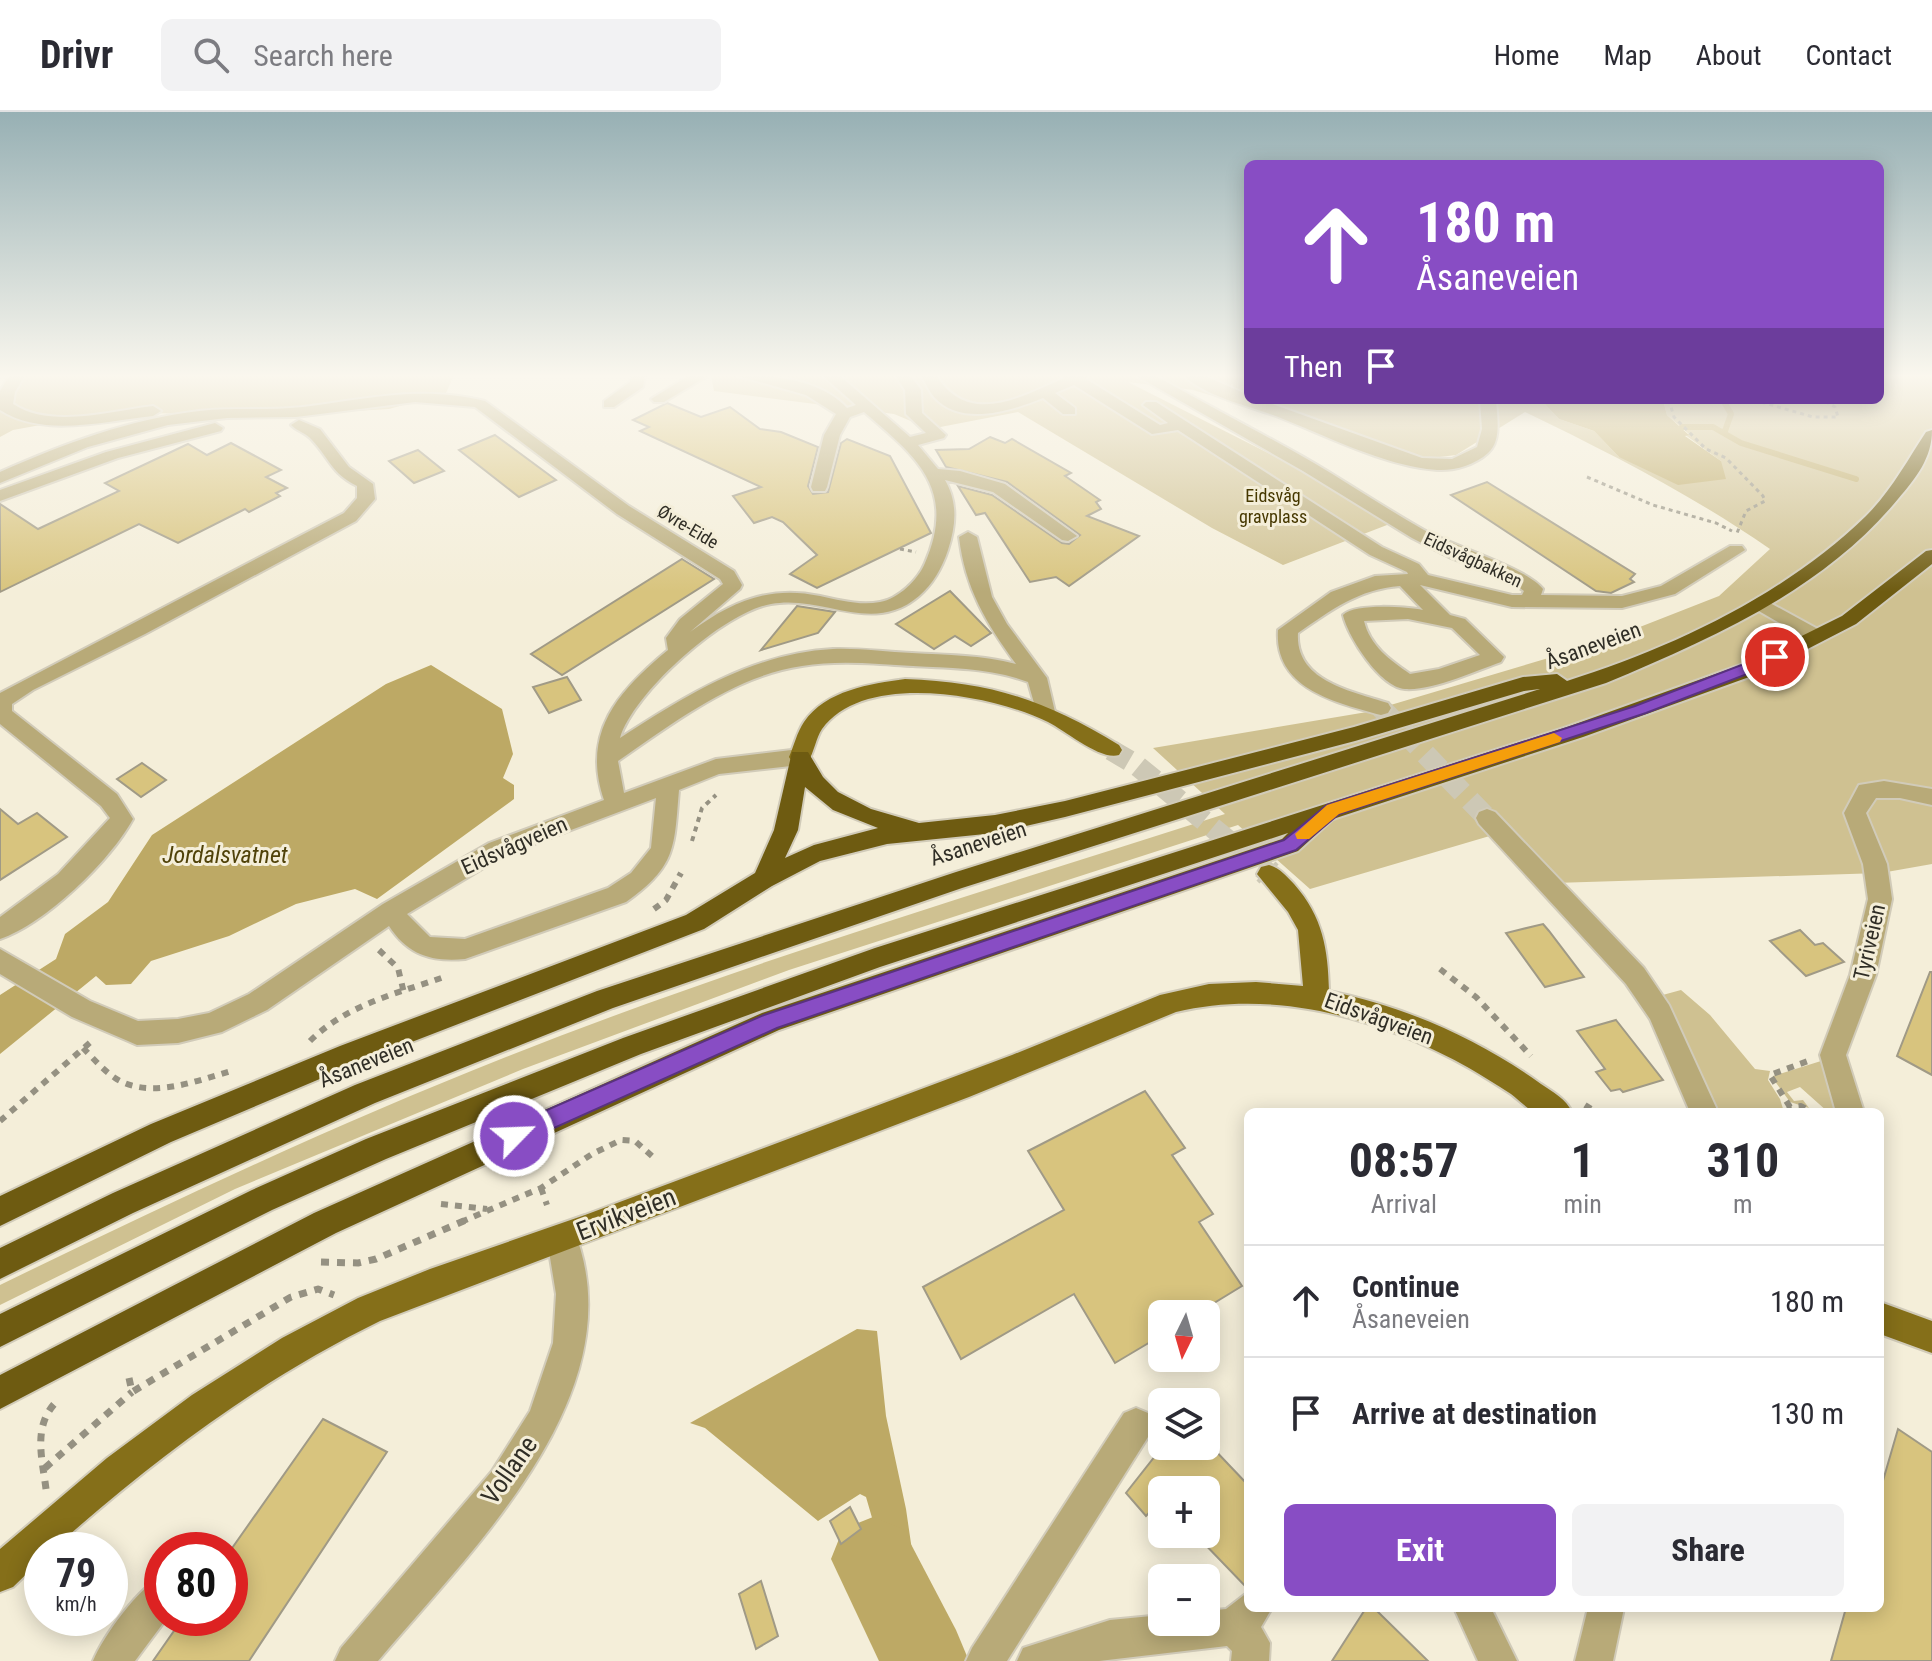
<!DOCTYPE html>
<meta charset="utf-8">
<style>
:root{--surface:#fff;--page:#f2f2f3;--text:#2b2b33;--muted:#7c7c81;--line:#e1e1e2;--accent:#884dc4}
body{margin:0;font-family:"Roboto Condensed",sans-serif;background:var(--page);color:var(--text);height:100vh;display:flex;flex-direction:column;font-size:30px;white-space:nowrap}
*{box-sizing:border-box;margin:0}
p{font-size:26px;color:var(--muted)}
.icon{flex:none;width:44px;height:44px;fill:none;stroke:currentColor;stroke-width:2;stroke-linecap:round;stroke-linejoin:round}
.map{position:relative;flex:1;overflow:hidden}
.drawer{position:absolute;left:1244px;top:996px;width:640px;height:504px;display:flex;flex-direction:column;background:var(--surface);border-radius:12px;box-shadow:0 4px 20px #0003}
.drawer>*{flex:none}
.top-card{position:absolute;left:1244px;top:48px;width:640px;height:244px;border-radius:12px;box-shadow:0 4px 20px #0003;background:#884dc4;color:#fff;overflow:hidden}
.needle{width:52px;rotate:185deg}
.fabs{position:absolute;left:1148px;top:1188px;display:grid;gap:16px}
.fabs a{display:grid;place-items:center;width:72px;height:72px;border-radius:12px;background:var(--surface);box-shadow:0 4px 20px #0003;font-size:40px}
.speed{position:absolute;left:24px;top:1420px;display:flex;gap:16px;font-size:40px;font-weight:700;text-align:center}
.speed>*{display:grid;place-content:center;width:104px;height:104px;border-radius:50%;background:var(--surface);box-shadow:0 4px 20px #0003;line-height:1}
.speed small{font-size:20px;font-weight:400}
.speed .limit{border:12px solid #d22;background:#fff;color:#111}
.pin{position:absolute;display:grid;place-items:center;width:68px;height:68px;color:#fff;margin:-34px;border:4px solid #fff;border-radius:50%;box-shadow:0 2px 8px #0007}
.me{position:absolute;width:88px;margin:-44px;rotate:66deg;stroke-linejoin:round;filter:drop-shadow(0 0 6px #0008)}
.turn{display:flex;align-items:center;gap:28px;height:168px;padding:0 40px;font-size:36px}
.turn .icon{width:104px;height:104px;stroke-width:2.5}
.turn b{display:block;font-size:56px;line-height:68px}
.then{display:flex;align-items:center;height:76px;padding:0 40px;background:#0003;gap:16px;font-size:30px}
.eta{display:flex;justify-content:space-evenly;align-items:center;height:136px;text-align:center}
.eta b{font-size:48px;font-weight:700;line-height:56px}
.cta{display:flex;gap:16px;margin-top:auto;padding:16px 40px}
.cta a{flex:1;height:92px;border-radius:12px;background:var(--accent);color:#fff;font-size:32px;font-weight:700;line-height:92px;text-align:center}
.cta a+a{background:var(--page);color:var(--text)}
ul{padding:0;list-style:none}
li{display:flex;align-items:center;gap:24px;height:112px;padding:0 40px;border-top:2px solid var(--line)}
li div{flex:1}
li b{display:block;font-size:30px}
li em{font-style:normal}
header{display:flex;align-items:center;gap:48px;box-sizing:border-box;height:112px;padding:0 40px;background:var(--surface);border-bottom:2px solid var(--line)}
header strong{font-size:38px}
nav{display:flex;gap:44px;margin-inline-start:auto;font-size:28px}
.search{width:560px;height:72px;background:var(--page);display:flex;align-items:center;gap:20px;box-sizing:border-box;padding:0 28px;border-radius:12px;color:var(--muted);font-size:30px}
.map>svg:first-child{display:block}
.green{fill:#cfc191}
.water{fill:#bda965}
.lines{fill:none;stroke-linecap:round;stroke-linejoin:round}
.stream{stroke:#bda965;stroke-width:6}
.river{fill:#bda965;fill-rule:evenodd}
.building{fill:#d8c47e;stroke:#a09a86;stroke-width:2}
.minor-tunnel{stroke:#cdc8b5;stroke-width:21;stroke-dasharray:21 11;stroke-linecap:butt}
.major-tunnel-far1{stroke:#cdc8b5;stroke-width:21;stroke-dasharray:21 11;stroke-linecap:butt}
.major-tunnel{stroke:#cdc8b5;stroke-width:27;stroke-dasharray:27 13;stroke-linecap:butt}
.minor-casing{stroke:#d1cbb9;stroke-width:4}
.major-casing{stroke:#d1cbb9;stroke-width:4}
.highway-casing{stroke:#d1cbb9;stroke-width:4}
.path-far3{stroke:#959182;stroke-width:3;stroke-dasharray:4 4;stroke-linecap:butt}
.path-far2{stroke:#959182;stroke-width:4;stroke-dasharray:5 5;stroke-linecap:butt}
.path-far1{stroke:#959182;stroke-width:6;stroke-dasharray:7 7;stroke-linecap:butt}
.path{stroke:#959182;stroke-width:7;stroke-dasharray:8 8;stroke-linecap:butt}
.minor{fill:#b8aa78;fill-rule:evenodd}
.major{fill:#856f19;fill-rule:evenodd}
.highway{fill:#6e5b11;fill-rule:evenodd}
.route{fill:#884dc4;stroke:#58327f;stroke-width:2}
.slow{fill:#f59e0b}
.labels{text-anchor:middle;stroke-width:6;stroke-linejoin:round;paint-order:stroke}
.far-park-label{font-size:18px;fill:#463800;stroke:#f4eed9}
.far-street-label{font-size:18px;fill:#302e26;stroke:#f4eed9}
.street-label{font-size:22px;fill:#302e26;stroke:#f4eed9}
.water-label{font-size:24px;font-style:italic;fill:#504209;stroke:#f4eed9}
.near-street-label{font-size:26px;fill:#302e26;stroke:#f4eed9}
</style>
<header>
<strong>Drivr</strong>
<div class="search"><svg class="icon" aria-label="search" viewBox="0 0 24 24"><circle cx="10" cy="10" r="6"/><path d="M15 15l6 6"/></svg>Search here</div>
<nav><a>Home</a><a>Map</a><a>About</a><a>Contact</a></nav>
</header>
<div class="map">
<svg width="1932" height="1549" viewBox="0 0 1932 1549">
<rect width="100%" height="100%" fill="#f4eed9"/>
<g class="green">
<polygon points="11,263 454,263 446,281 389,297 286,303 137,301 68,308 13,318 0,325 0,275"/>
<path d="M711 263H1248V288H1541L1559 307 1594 319 1619 345 1721 349 1684 322H1689L1667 303 1663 288H1880V263H1932V752L1881 761 1554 771 1510 718 1310 777 1238 713 789 858 523 957 235 1077 0 1193V1173C166 1092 334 1013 506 945 741 852 984 779 1225 702L1153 636 1367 600 1599 531 1719 484 1770 437C1692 383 1610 341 1525 300L1456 343 1423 347 1193 278 1128 270 1400 408 1283 453 1212 416 1018 300 930 317 894 302 714 279Z"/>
<polygon points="1681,878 1710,903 1755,957 1770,959 1768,968 1780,987 1784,1000 1713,1000 1659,884"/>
<polygon points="1821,949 1826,950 1835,1000 1828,1000 1800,975 1787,980 1794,989 1803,988 1809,996 1790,990 1774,968 1773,964"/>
</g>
<g class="water">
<polygon points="1541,288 1663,288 1667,303 1689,323 1685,324 1721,349 1726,367 1678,373 1619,345 1594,319 1559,307"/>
<polygon points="431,553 502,597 513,642 503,666 514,673 514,687 377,787 355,777 296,792 229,824 151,849 131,872 106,873 96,864 0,942 0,883 56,847 65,822 108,790 152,723 386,572"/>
<polygon points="857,1217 877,1219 886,1304 906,1397 928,1549 873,1447 875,1416 866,1385 860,1382 818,1409 705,1316 690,1311"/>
</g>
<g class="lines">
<g class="stream">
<polyline points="1723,288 1731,302 1725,319"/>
<polyline points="1682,315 1713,315 1741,331 1856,367"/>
</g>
<polygon class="river" points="873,1405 903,1417 956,1518 969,1549 879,1549 831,1447 843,1417"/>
</g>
<g class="building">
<polygon points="667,291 701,305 730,295 760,317 781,320 818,335 808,374 813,382 828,380 841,331 847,327 890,344 931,421 817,476 790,462 817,443 783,410 772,405 754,411 733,384 761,375 640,319 649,315 633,308"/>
<polygon points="495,323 556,368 519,385 459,338"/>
<polygon points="990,325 1005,331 1012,327 1071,361 1065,364 1100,388 1096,390 1101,397 1087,404 1139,424 1069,474 1056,465 1030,470 985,401 976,403 958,374 992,383 1062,431 1069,432 1080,423 1007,370 946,355 936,338 969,337"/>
<polygon points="231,331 281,358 266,365 287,376 276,381 280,384 249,400 245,397 178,431 139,412 0,480 0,392 38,417 119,379 105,371 188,332 207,343"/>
<polygon points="418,338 444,359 414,371 389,349"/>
<polygon points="1487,370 1635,462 1630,467 1634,470 1611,481 1596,479 1451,383"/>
<polygon points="682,447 714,467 562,563 531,542"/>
<polygon points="950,479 991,521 971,534 955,524 934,537 896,512"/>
<polygon points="797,494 835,500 818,521 761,538"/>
<polygon points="567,565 581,588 549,601 533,575"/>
<polygon points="142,651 166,668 141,685 117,667"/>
<polygon points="0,697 18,712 37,701 67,725 0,768"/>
<polygon points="1543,812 1549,819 1584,865 1545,875 1506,821"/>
<polygon points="1800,818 1815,833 1823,831 1844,850 1806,864 1770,829"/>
<polygon points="1930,860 1932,860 1932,963 1897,944"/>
<polygon points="1616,908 1663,968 1623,980 1620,977 1611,979 1596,960 1605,957 1577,919"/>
<polygon points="1145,979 1185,1036 1172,1043 1213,1102 1199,1110 1242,1174 1196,1202 1162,1202 1162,1223 1115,1251 1074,1182 961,1247 923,1175 1064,1098 1028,1039"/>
<polygon points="323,1307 387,1340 249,1549 153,1549 183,1506 230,1506 230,1439"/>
<polygon points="1898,1317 1932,1340 1932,1549 1831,1549 1846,1496 1880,1496 1880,1379"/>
<polygon points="1163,1334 1211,1334 1248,1373 1248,1477 1195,1422 1206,1422 1206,1378 1162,1378 1162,1387 1146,1404 1126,1381"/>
<polygon points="850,1395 861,1417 841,1432 830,1409"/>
<polygon points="761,1469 778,1524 756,1537 739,1482"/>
<polygon points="1366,1496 1374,1496 1428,1549 1332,1549"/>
</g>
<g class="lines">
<polyline class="minor-tunnel" points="1381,596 1487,706"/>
<polyline class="major-tunnel-far1" points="1111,638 1135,652 1268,761"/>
<polyline class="major-tunnel" points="1266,759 1269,762"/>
<g class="minor-casing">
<g id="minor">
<path d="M10 263H25L15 280 13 292C51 317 111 299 153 294L161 299 153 304C105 309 43 326 0 298V279Z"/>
<polygon points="631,263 645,263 643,275 614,295 604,295 604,289 630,270"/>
<polygon points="690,263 709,263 664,290 654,290 651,287"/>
<path d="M735 263C772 263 821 267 847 296L856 293 822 263H839L910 325 926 321 906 302 905 278 895 263H910L921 278 922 301 946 323 944 326 918 333 938 357 960 359 1005 372 1077 424 1068 429 1062 428 993 380 945 368C958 391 956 413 948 438 942 456 933 472 919 484 873 524 822 482 771 492 724 500 634 580 620 626 685 584 753 541 833 537 859 536 886 540 912 541 947 543 982 543 1016 552 986 511 965 476 959 425L968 420 977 425 992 485 1007 512 1047 566 1055 600 1052 605H1038L1028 570C991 556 952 556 913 554 876 552 839 548 802 554 734 564 673 611 618 649L624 681 716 647 800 637 808 640 811 645 808 650 800 653 719 662 679 678C674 735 677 754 626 790L465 847C431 850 408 843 389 814L267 898 222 920 178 931 137 933 128 929 72 905 0 862V837L90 889 138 909 178 907 209 901 249 882 383 792 489 731 604 688C581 621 618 579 668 538L666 526 680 507 723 472 720 467 617 402 475 295 415 290 296 305 227 306 168 313 88 335 0 371V360C63 332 130 307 199 299 234 295 268 299 303 295 365 287 423 273 485 289L629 394 734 459 742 473 740 477 690 520C731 490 769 473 820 484 839 488 860 494 880 490 898 487 918 468 925 451 957 377 917 345 864 300L850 305 840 323 827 375 825 379H813L811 375 824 323 836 302 806 283ZM656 686 651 736 631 761 608 776 465 827 430 825 407 802 505 743Z"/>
<path d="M921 263H936C968 315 1020 286 1064 266L1062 263H1089L1086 267 1160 313 1168 311 1143 293 1146 290H1156L1382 435 1419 452 1428 463 1512 483H1522L1524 479 1510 469 1451 446 1412 426 1303 359 1135 263H1154C1207 293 1262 321 1314 351 1351 373 1387 397 1424 418 1453 434 1527 456 1543 477L1541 483 1622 484 1661 474 1730 434H1742L1745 438 1675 482 1622 496 1512 495 1420 473 1450 503 1465 507 1504 545 1501 550C1475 559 1433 579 1405 577 1380 575 1348 525 1343 503 1355 491 1406 495 1423 498L1400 474C1359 477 1331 498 1298 521 1295 569 1351 579 1388 591L1391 596 1388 601 1381 603C1335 590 1274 577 1278 518L1331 480 1375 464 1408 462 1407 460 1370 443 1178 318 1152 322 1074 273 1055 281 1075 296V302H1063L1043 286C1011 299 961 315 934 285 929 279 925 270 921 263ZM1408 507 1452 516 1480 543 1439 557 1410 562C1390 548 1370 534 1364 509Z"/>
<path d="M1183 263H1203L1248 283V288H1261L1422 346 1452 347 1477 335 1482 317 1480 288H1496C1497 304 1502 329 1488 341 1475 353 1454 359 1437 358 1383 354 1323 322 1273 303 1245 293 1205 284 1183 263Z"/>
<path d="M299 308 320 317 349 355 373 372 375 387 356 409 145 522 33 578 12 592V599L117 682 133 707C110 749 45 812 0 827V805L58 762 110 706 101 694 0 612V581L344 401 357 386V374C331 361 330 347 312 328 306 321 297 319 291 313Z"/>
<polygon points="215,311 223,316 221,319 118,346 0,389 0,378 106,340"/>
<polygon points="1759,485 1825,521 1828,525 1818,531 1811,529 1752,495 1750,491"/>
<polygon points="1884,669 1932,677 1932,693 1900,686 1876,686 1866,701 1887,752 1892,787 1876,863 1846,943 1864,1000 1836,1000 1820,943 1850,863 1868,787 1863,752 1844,701 1859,673"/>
<polygon points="1487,697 1495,700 1644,856 1669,893 1718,1000 1690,1000 1650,907 1626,872 1479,712 1476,706 1479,700"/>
<path d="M562 1112 573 1116C640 1278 472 1437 378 1549H335L341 1536 492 1359 530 1299 553 1231 556 1182 547 1127 551 1116Z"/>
<polygon points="1136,1296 1148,1301 1153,1313 1148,1325 1007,1549 966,1549 972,1536 1124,1301"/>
<path d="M162 1465V1506H167L135 1549H93C103 1525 139 1474 162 1465Z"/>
<polygon points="1248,1480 1248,1496 1272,1496 1261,1515 1270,1531 1269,1549 1231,1549 1232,1539 1227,1534 1099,1549 1017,1549 1023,1536 1110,1508 1162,1503 1162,1510 1206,1510 1206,1499 1226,1497"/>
<polygon points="1454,1496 1491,1496 1517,1549 1478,1549"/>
<polygon points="1588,1496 1624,1496 1613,1549 1575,1549"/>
</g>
</g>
<g class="major-casing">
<g id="major">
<path d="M905 567C991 570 1045 588 1119 633L1122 638 1119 643C1101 649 1066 619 1048 610 994 583 864 558 822 617 816 626 814 640 808 650H792L789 645C794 634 797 620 804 610 826 578 870 572 905 567Z"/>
<path d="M1269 753C1280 756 1286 764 1294 772 1323 805 1328 837 1329 879 1404 894 1479 927 1541 972 1553 980 1566 987 1572 1000 1562 1000 1545 1003 1535 1000 1527 997 1518 987 1511 982 1497 973 1483 964 1469 956 1382 907 1276 876 1176 900L969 985 380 1209C259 1268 152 1349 52 1438H42V1447L13 1475 0 1480V1437L107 1346 192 1283 282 1226 358 1186 430 1157 585 1103 1012 943 1160 883 1209 872 1256 870 1303 874 1298 818 1288 800 1257 762 1261 755Z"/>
<polygon points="1880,1190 1932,1209 1932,1241 1880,1222"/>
</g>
</g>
<g class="highway-casing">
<g id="highway">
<path d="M1932 318C1932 346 1916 366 1898 387 1823 478 1713 526 1606 571L962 776 613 896 375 991 133 1101 0 1167V1136L113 1081 355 973 597 879 956 760 1540 577 1524 579 1355 629 1065 705 995 721 887 732 820 749 772 774 704 817 360 950 171 1030 0 1114V1084L151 1012 340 934 686 803 755 761 774 718 792 640H808L823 665 838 680 871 697 919 711 995 703 1065 689 1354 615 1523 565 1557 562 1567 569C1673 536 1786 482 1866 404 1891 379 1907 349 1926 320ZM805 675 833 698 878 716 814 733 785 746 798 718Z"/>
<polygon points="1932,438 1932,452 1856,512 1763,560 1583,625 1333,707 1298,739 779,918 336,1121 0,1297 0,1263 314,1101 762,901 1282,727 1288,721 880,855 641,942 386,1047 272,1098 0,1235 0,1202 252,1078 366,1027 623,926 875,836 1567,615 1749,550 1842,504 1926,439"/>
</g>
</g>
<g class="path-far3">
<polyline points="1669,288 1674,305 1706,337 1726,346 1763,384 1765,389 1746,399 1737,421"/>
<polyline points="1754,288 1813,305 1838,305 1835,295 1823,288"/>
<polyline points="1587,365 1653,393 1716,411 1732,419"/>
<polyline points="900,437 916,440"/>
</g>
<polyline class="path-far2" points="692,729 702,696 716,683"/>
<g class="path-far1">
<polyline points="654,797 666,788 681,761"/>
<polyline points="379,838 398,856 404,881"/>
<polyline points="1440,857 1476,885 1531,944"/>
<path d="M310 929C347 892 399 881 447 864"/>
<path d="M83 936C93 946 103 958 115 966 149 988 196 969 231 959"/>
<polyline points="1585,993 1596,1000"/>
<polyline points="1790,995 1770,963 1808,949"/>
<polyline points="1788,1000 1790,995 1801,994 1811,1000"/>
<polyline points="0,1009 93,928"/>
<polyline points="541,1076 547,1093"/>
<polyline points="441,1092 487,1097"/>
<polyline points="461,1110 541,1076 592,1042 621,1028 635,1029 652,1044"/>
</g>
<g class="path">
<polyline points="321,1150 358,1151 376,1147 466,1108"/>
<polyline points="129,1266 132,1280 291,1185 318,1177 334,1183"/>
<polyline points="45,1356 132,1280"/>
<path d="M46 1377C42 1345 32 1313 58 1288"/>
</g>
<use href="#minor" class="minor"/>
<use href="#major" class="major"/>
<use href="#highway" class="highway"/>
</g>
<linearGradient id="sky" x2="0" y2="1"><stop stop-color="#97b0b4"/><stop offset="0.55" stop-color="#faf7ee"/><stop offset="1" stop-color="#faf7ee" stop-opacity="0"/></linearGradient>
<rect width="1932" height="480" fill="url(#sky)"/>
<polygon class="route" points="1775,540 1781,542 1781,549 1646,601 1339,702 1296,738 777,916 514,1034 506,1031 503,1024 506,1016 764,903 1284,728 1327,693 1635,594"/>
<polygon class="slow" points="1554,621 1562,626 1560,630 1339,702 1309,727 1297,727 1295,722 1327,693"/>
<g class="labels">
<g class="far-park-label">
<text x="1273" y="390">Eidsvåg<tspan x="1273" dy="21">gravplass</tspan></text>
</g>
<g class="far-street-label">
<text transform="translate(688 415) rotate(31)" y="6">Øvre-Eide</text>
<text transform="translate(1473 448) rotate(25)" y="6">Eidsvågbakken</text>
</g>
<g class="street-label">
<text transform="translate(1593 533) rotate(-20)" y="8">Åsaneveien</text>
<text transform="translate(978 731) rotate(-18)" y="8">Åsaneveien</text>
<text transform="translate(514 733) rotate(-24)" y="8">Eidsvågveien</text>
<text transform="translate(1869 830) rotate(-77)" y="8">Tyriveien</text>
<text transform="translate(1379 906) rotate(20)" y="8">Eidsvågveien</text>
<text transform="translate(366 950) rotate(-22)" y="8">Åsaneveien</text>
</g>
<g class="water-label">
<text x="225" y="751">Jordalsvatnet</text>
</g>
<g class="near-street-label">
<text transform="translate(626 1102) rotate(-21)" y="9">Ervikveien</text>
<text transform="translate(509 1358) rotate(-55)" y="9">Vollane</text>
</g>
</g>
</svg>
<div class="fabs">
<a><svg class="needle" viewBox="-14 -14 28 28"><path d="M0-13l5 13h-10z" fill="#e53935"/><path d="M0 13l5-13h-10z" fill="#7c7c81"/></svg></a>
<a><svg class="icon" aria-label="layers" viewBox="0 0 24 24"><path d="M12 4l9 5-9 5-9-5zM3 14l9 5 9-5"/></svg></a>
<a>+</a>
<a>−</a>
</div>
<div class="speed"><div>79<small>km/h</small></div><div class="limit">80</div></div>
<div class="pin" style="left:1775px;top:545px;background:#d93025"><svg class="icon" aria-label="arrive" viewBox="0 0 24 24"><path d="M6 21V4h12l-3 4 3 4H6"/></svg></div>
<svg class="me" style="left:514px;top:1024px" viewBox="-20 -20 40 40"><circle r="17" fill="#884dc4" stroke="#fff" stroke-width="3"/><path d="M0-11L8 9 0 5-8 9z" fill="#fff"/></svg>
<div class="top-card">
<div class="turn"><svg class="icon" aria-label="ahead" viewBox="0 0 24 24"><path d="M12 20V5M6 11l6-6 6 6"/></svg><div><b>180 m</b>Åsaneveien</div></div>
<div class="then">Then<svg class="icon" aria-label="arrive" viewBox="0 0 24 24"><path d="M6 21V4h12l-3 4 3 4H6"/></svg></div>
</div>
<section class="drawer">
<div class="eta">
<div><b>08:57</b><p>Arrival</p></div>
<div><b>1</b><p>min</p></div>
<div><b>310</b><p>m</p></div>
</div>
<ul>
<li><svg class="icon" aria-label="ahead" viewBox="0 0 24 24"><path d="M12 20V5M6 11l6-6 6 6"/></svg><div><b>Continue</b><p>Åsaneveien</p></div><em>180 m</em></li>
<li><svg class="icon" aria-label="arrive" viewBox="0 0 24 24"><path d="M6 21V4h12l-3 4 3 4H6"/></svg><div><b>Arrive at destination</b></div><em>130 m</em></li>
</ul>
<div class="cta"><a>Exit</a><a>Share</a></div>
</section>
</div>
